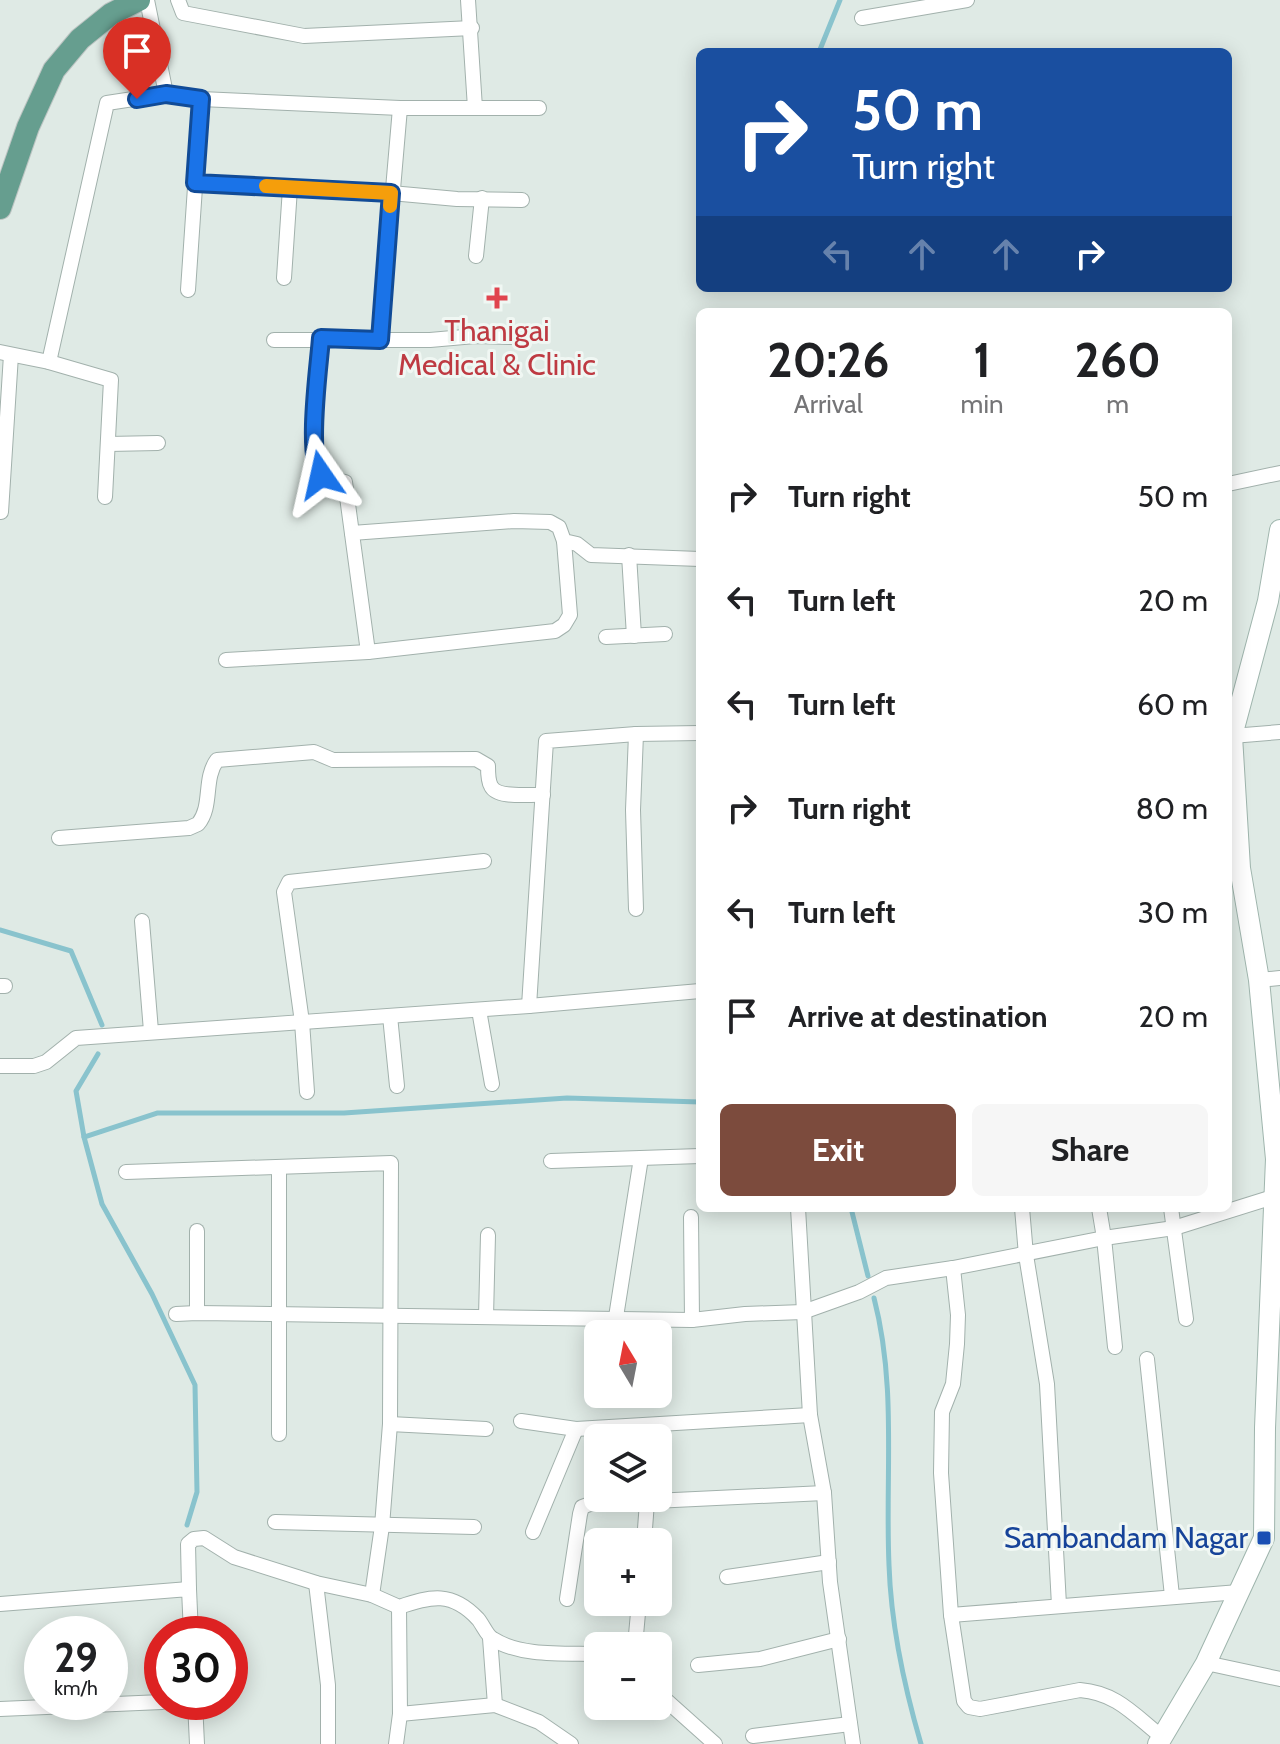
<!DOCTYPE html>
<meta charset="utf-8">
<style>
:root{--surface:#fff;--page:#f6f6f6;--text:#202124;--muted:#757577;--accent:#7c4b3d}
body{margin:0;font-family:Cabin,sans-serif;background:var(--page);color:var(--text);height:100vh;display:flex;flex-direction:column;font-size:30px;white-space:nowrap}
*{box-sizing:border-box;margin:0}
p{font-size:26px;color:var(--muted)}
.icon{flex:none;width:44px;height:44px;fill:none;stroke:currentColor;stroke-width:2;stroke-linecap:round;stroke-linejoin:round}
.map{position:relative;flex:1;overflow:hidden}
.details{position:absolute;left:696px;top:308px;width:536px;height:904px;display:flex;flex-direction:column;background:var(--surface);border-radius:12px;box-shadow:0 4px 20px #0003}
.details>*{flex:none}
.hud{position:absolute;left:696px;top:48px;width:536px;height:244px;border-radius:12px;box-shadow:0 4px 20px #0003;background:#1a4fa0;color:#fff;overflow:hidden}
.needle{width:52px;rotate:350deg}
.tools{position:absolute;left:584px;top:1320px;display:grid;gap:16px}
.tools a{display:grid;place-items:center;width:88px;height:88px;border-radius:12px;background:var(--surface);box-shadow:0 4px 20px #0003;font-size:40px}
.speed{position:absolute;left:24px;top:1616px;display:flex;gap:16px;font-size:40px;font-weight:700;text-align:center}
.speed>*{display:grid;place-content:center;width:104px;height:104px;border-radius:50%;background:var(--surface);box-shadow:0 4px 20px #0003;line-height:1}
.speed small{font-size:20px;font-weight:400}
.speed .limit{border:12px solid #d22;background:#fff;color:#111}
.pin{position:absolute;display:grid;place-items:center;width:68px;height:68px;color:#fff;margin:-82px -34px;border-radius:50% 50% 50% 0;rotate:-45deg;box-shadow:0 0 8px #0007}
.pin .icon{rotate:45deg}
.me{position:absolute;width:88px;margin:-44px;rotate:349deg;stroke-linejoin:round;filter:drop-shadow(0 0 6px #0008)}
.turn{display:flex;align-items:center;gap:28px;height:168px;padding:0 24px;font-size:36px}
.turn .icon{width:104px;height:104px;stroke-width:2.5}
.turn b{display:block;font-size:56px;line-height:68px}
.lanes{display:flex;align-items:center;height:76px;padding:0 24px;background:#0003;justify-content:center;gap:40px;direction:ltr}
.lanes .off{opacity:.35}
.eta{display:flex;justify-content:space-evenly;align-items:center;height:136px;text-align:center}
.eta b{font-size:48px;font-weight:700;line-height:56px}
.cta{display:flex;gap:16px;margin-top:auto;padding:16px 24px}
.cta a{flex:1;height:92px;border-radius:12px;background:var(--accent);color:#fff;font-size:32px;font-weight:700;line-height:92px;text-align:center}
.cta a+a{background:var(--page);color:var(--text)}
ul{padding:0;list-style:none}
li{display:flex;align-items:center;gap:24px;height:104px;padding:0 24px}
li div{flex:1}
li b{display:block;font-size:30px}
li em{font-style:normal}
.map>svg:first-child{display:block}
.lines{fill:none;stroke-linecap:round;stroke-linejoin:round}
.stream{stroke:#89c3cd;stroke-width:5}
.street-casing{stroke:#a2b1ac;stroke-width:16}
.secondary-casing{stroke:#9fb5ad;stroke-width:22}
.primary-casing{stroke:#bcc4c2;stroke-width:24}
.street{stroke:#fff;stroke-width:14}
.secondary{stroke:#fff;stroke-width:20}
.primary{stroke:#669e8f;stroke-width:22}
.route-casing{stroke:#114b97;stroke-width:20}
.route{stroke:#1a73e8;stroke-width:14}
.slow{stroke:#f59e0b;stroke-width:14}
.health-dot{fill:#e0444e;stroke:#f0f7f3;stroke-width:3}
.transit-dot{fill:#1a4fb4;stroke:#f0f7f3;stroke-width:3}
.labels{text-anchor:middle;stroke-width:6;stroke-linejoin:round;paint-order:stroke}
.health-label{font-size:30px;fill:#be3a42;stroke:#f0f7f3}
.transit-label{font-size:30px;fill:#164399;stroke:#f0f7f3;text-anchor:end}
</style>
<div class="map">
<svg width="1280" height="1744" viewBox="0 0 1280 1744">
<rect width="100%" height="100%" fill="#dfeae5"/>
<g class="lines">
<g class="stream">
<polyline points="819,52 840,0"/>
<polyline points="0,930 71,951 102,1025"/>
<polyline points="98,1054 76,1091 84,1137 157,1113 344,1113 567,1098 700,1102"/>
<polyline points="84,1137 102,1204 152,1294 195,1385 197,1492 187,1525"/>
<polyline points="851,1208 868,1276"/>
<path d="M874 1298C897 1386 885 1476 889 1565 891 1625 904 1686 921 1744"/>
</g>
<g class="street-casing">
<g id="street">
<polyline points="147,0 166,94"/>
<polyline points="178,0 183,13 304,36 472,28"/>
<polyline points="468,0 475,108"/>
<polyline points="862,18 967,0"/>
<polyline points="195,183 391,193 457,199 522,200"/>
<polyline points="476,256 482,198"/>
<polyline points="284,278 290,188"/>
<polyline points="188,290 201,99"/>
<polyline points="321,338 313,439 315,467 328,478 345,482 368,652"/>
<polyline points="274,340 430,340 475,336 512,337"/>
<polyline points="380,340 400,108"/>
<polyline points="0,352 49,362 111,380 105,497"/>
<polyline points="49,362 107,103 166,94 201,99 400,108 539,108"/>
<polyline points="108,444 158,443"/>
<polyline points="1228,484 1280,473"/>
<polyline points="1,512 11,355"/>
<polyline points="352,533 514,521 550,522 559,527 564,541 577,544 591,555 700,559"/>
<polyline points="629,555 634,636"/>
<polyline points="606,637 665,634"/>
<polyline points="226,660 368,652 555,631 564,625 570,615 564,541"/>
<polyline points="636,734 633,810 636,909"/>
<polyline points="1232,736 1280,732"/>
<path d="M59 838 189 828 198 824C213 806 203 779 217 760L314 752 333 760 476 759 488 766C488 772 488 781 491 786 497 799 530 794 543 795"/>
<polyline points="142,921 151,1031"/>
<polyline points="1259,980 1280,978"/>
<polyline points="0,986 5,986"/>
<polyline points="529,1006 546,741 636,734 700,733"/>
<polyline points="479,1010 492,1084"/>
<polyline points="390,1016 397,1086"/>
<polyline points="0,1066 34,1066 46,1062 76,1038 529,1006 700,991"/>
<polyline points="307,1092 302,1022 284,892 289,882 484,861"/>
<polyline points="551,1161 700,1156"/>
<polyline points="279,1168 279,1434"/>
<polyline points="126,1172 391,1163 390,1424 382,1526 372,1595"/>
<polyline points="798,1208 810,1415 824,1493 830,1582 853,1744"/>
<polyline points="1022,1208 1026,1255 1047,1384 1059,1605"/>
<polyline points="1099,1208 1104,1238 1115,1347"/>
<polyline points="1171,1208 1186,1319"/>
<polyline points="691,1217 692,1320"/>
<polyline points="197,1231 197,1313"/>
<path d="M953 1268 958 1315 957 1344 953 1384 942 1412 941 1473 951 1615 964 1701 969 1707 980 1709 1080 1690C1117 1693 1134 1715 1162 1737"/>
<polyline points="176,1314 197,1313 692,1320 745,1314 803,1312 859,1292 886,1278 953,1268 1104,1238 1174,1228 1273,1197"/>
<polyline points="486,1317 488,1235"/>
<polyline points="616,1317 641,1158"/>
<polyline points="1147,1359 1172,1596"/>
<polyline points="521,1421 576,1429 810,1415"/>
<polyline points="390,1424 486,1429"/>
<polyline points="275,1522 474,1527"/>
<polyline points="533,1532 576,1429"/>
<polyline points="644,1542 647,1502"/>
<polyline points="727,1577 829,1562"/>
<polyline points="316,1583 328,1685 328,1744"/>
<path d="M189 1589 188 1544 194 1539 204 1538 234 1557 316 1583 372 1595 399 1607C431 1596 452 1591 478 1619 483 1625 487 1636 493 1639 521 1657 566 1653 598 1654"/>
<polyline points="567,1599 580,1514 582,1507 590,1504 824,1493"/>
<polyline points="0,1604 189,1589 191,1634"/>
<polyline points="951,1615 1239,1592"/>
<polyline points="490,1638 495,1705"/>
<polyline points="635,1646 639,1602"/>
<polyline points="1206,1663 1280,1679"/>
<polyline points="698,1665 760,1659 839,1639"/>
<polyline points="658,1693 715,1744"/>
<polyline points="195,1702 197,1744"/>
<polyline points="0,1709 162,1702"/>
<polyline points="400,1714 495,1705 539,1722 571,1744"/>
<polyline points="753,1736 850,1724"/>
<polyline points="396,1744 400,1714 399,1607"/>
</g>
</g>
<g class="secondary-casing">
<polyline id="secondary" points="1158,1744 1206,1663 1264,1538 1265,1428 1276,1159 1259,980 1240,868 1232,736 1268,601 1280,530"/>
</g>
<g class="primary-casing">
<polyline id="primary" points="0,208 28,127 54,70 80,39 111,14 139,0"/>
</g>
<use href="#street" class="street"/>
<use href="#secondary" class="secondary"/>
<use href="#primary" class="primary"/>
</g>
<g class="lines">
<g class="route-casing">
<path id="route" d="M137 99 166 94 201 99 195 183 391 193 380 340 321 338C319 366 306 456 321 475"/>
</g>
<use href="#route" class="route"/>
<polyline class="slow" points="266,186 391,193 390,206"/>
</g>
<path class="health-dot" d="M493 286h8v8h8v8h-8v8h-8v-8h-8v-8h8z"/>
<rect class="transit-dot" x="1256" y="1530" width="16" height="16" rx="4"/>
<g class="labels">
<g class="health-label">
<text x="497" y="341">Thanigai<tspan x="497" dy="34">Medical &amp; Clinic</tspan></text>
</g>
<g class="transit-label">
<text x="1248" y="1548">Sambandam Nagar</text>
</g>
</g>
</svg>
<div class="tools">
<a><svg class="needle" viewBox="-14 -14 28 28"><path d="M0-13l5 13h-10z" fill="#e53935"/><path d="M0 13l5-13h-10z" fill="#757577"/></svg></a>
<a><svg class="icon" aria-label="layers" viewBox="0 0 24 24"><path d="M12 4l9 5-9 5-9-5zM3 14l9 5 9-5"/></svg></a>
<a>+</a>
<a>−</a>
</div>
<div class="speed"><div>29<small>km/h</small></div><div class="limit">30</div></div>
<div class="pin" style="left:137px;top:99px;background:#d93025"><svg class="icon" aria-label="arrive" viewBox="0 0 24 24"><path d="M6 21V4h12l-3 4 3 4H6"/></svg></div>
<svg class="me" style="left:321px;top:475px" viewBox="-20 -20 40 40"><path d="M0-17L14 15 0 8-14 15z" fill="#1a73e8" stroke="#fff" stroke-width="4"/></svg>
<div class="hud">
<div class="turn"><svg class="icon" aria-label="right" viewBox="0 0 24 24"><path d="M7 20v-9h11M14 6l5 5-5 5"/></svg><div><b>50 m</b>Turn right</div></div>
<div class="lanes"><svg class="icon off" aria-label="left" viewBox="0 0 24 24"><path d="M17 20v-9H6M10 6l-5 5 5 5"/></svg><svg class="icon off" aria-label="ahead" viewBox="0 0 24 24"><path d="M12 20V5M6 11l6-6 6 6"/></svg><svg class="icon off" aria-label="ahead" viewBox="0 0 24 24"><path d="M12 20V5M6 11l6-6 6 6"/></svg><svg class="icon" aria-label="right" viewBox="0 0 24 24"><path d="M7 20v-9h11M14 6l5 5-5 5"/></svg></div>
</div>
<section class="details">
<div class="eta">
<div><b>20:26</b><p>Arrival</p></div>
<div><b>1</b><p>min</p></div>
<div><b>260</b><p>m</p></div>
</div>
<ul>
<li><svg class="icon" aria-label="right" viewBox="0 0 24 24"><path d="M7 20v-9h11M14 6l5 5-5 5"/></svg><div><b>Turn right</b></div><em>50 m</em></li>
<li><svg class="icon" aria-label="left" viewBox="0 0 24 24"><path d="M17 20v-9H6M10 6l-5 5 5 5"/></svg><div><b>Turn left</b></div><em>20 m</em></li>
<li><svg class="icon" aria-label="left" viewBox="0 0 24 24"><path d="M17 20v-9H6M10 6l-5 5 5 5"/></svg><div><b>Turn left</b></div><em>60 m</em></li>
<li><svg class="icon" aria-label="right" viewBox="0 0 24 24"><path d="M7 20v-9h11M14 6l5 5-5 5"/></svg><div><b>Turn right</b></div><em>80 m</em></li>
<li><svg class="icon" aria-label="left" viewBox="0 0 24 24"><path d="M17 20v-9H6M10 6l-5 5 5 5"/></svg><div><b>Turn left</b></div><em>30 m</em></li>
<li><svg class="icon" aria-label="arrive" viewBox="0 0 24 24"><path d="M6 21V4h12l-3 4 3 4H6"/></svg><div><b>Arrive at destination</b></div><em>20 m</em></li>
</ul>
<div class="cta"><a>Exit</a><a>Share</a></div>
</section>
</div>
